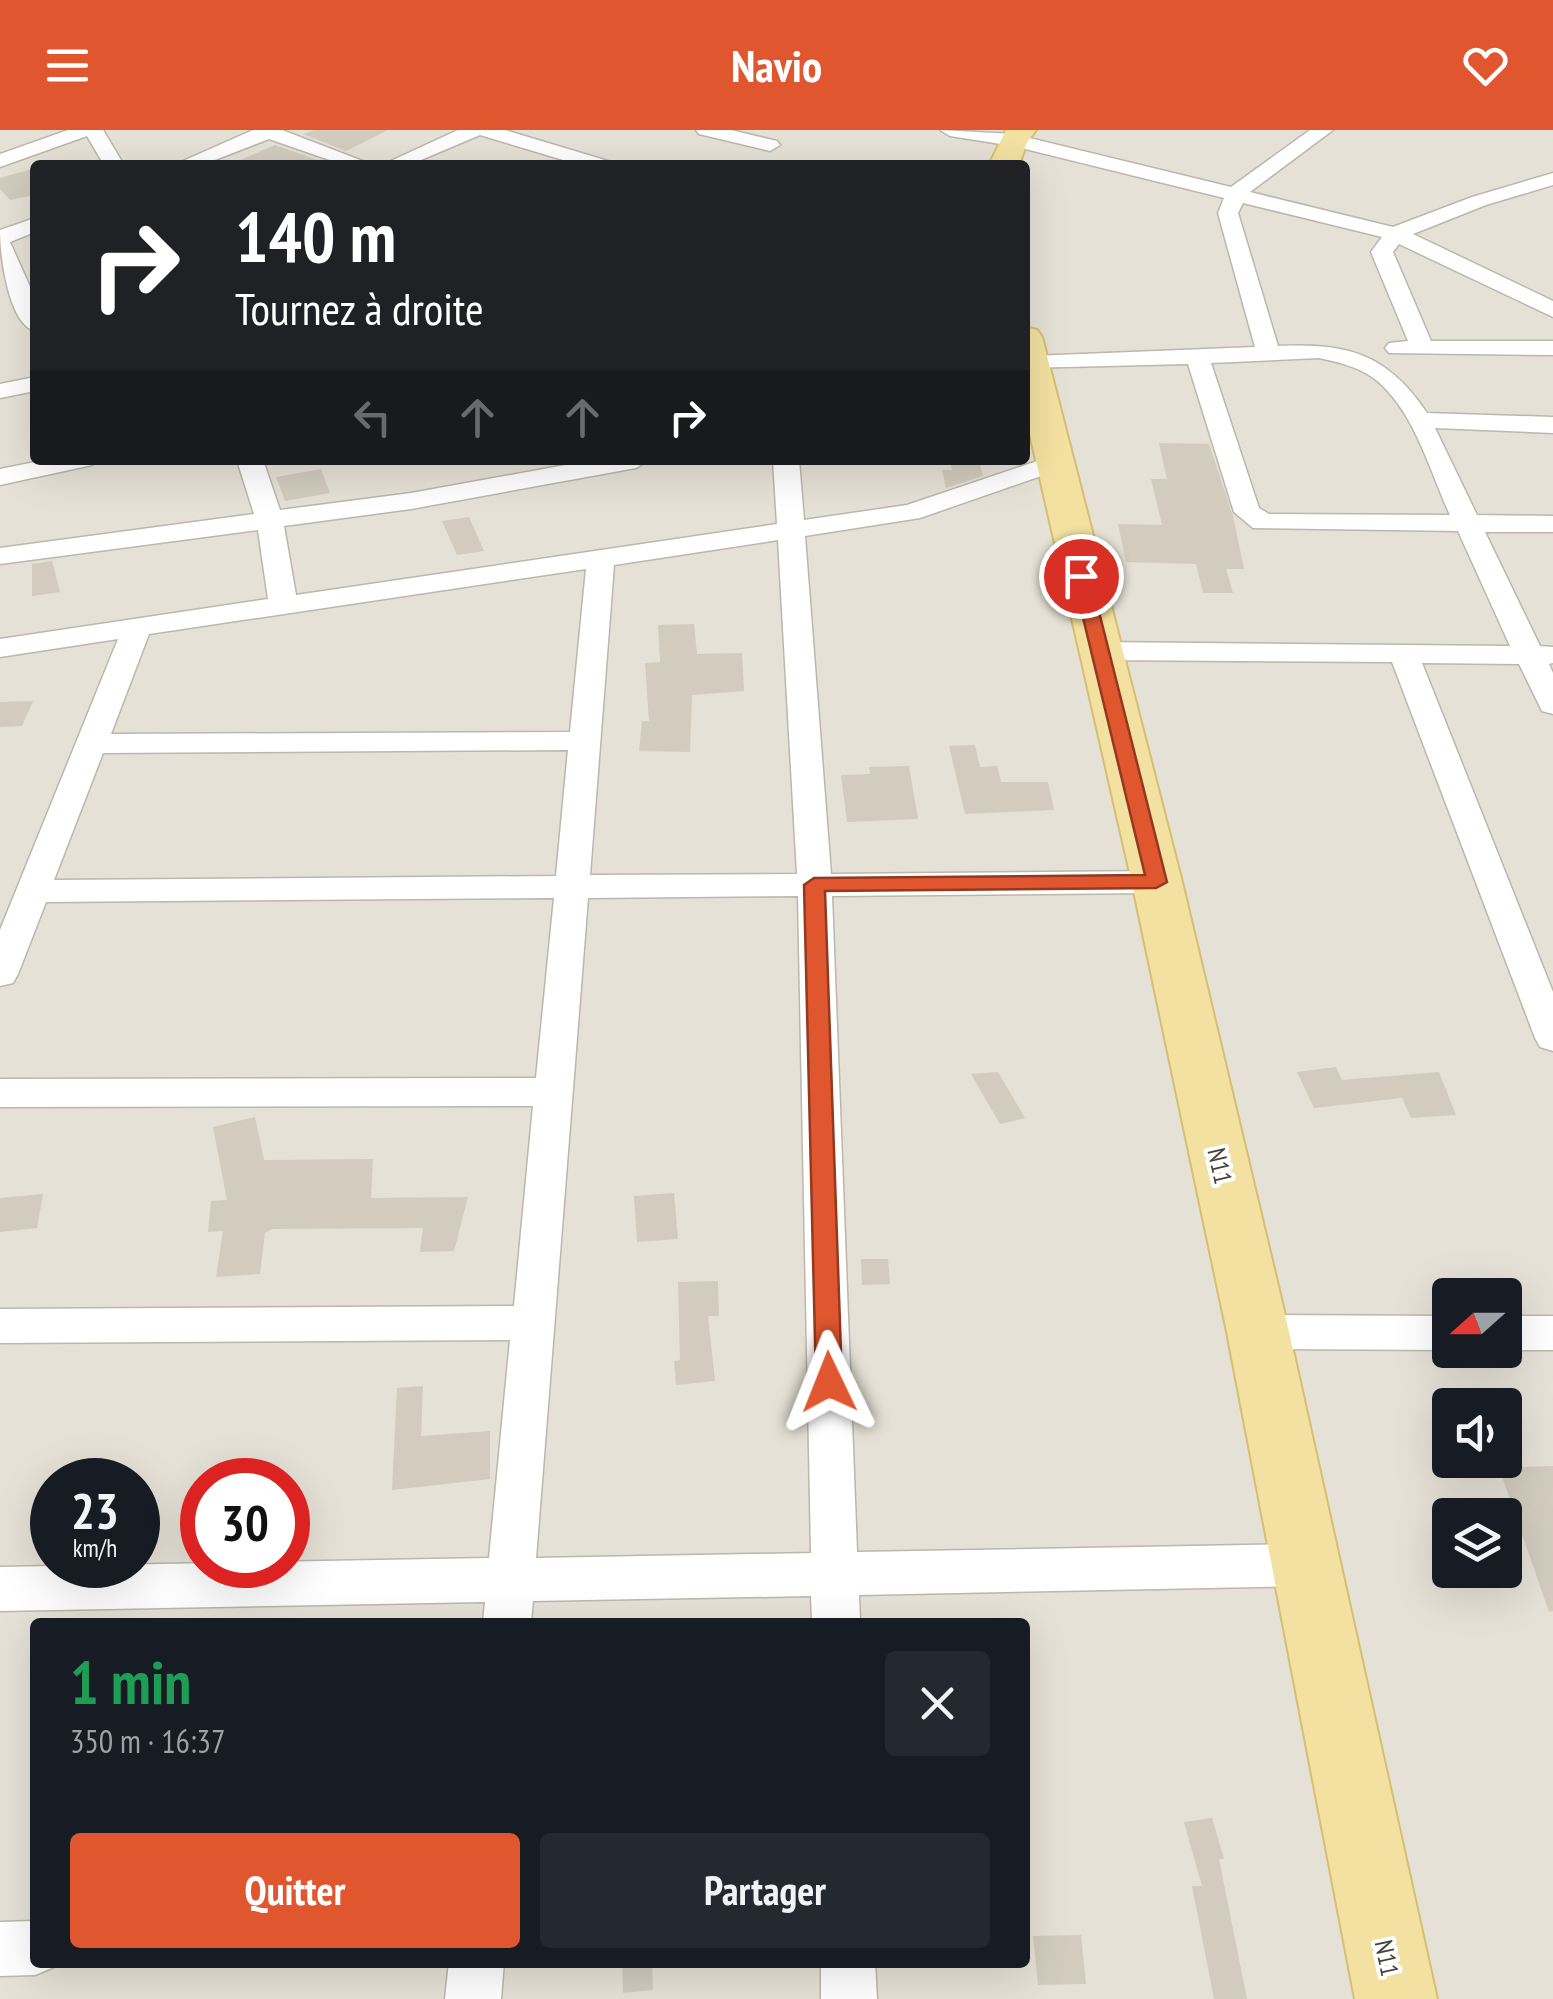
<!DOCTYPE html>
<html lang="fr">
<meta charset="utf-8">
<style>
:root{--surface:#171b24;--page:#242831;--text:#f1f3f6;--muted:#9ea1a6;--accent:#e0572f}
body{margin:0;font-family:"PT Sans Narrow",sans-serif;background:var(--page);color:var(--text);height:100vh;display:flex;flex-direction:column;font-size:38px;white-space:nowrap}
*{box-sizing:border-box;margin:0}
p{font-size:32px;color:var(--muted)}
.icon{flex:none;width:55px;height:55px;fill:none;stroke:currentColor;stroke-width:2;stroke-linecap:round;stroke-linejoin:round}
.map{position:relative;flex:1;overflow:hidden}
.side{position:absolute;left:30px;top:1488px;width:1000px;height:350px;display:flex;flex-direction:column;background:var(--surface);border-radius:10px;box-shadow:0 10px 40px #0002}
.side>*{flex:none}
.banner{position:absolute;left:30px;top:30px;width:1000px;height:305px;border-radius:10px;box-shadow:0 10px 40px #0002;background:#202124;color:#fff;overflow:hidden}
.needle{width:65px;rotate:249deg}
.buttons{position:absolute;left:1432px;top:1148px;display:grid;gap:20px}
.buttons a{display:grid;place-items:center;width:90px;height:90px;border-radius:10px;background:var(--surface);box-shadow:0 10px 40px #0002;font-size:50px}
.speed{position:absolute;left:30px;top:1328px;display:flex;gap:20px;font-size:50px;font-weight:700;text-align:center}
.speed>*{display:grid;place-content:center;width:130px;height:130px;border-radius:50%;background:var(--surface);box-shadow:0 10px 40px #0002;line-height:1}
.speed small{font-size:25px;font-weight:400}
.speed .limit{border:15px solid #d22;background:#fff;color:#111}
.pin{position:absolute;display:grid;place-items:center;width:85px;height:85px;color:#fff;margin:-42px;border:5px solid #fff;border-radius:50%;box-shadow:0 2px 10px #0007}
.me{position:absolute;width:110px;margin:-55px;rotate:358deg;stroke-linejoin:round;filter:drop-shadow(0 0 8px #0008)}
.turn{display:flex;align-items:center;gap:35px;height:210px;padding:0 40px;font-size:45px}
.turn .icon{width:130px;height:130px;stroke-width:2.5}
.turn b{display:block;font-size:70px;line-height:85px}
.lanes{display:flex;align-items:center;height:95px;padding:0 40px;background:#0003;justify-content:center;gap:50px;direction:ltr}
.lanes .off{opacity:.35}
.round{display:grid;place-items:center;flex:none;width:105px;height:105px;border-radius:10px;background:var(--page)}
.head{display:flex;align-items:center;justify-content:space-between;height:170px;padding:0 40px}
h1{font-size:60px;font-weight:800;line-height:75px;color:#1e9e55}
.primary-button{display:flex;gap:20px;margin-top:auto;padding:20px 40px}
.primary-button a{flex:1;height:115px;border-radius:10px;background:var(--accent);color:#fff;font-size:40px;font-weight:800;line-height:115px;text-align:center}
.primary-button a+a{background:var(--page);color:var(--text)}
header{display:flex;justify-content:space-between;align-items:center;height:130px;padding:0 40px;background:var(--accent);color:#fff;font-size:45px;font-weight:800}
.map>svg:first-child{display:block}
.residential{fill:#e5e1d6;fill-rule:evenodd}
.building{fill:#d2cbbe}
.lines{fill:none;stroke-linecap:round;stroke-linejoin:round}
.minor-casing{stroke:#bcb7ab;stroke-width:3}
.primary-casing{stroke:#d5bf72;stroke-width:4}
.minor{fill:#fff;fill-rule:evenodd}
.primary{fill:#f2e1a0;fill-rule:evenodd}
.route{fill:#e0572f;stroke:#92391f;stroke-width:2.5}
.labels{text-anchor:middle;stroke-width:8;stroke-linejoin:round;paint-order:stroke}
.street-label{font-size:25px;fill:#444037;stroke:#fff}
</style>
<header><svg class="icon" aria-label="menu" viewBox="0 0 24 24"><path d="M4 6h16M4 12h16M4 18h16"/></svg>Navio<svg class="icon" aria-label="heart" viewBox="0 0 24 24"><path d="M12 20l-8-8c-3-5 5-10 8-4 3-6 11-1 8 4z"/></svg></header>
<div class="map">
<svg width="1553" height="1869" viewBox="0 0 1553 1869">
<rect width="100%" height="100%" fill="#f1efe7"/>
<path class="residential" d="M0 0H1553V1869H0ZM35 35H1025V330H35ZM1450 1165H1505V1220H1450ZM1450 1275H1505V1330H1450ZM52 1350H138V1435H52ZM202 1350H288V1435H202ZM1450 1385H1505V1440H1450ZM35 1492H1025V1832H35Z"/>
<g class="building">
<polygon points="314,0 388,0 346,21 303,4"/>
<polygon points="275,15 323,32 316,35 229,35"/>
<polygon points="35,38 35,65 10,70 0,59 0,48"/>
<polygon points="1159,313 1209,314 1233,386 1244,439 1226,439 1233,463 1203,463 1196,434 1126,432 1118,394 1162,395 1151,349 1167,349"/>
<polygon points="950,330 979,330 983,346 946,358 942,340 952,340"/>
<polygon points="321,339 330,363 285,371 276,347"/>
<polygon points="469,387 484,421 457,425 442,391"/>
<polygon points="52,431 60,462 32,466 32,434"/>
<polygon points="694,494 697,524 742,523 744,561 692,565 690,622 639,621 642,591 649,591 645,533 660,532 658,495"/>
<polygon points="33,571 22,596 0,597 0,572"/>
<polygon points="975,615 980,637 997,636 1001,652 1048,652 1054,680 965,684 949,616"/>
<polygon points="909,636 918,689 847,692 841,645 870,644 869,637"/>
<polygon points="1336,937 1342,950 1439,942 1456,985 1411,988 1402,968 1314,978 1297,942"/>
<polygon points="998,942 1025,988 1000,994 971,944"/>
<polygon points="255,987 264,1030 373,1029 371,1068 468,1067 454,1121 420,1122 423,1098 272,1099 265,1103 260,1144 216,1147 223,1101 208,1102 211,1071 227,1070 213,997"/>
<polygon points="674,1063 678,1109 637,1112 634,1066"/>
<polygon points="43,1064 37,1098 0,1102 0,1068"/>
<polygon points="861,1129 888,1129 890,1154 862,1155"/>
<polygon points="718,1151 719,1186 708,1186 715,1251 676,1255 674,1231 680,1230 678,1152"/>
<polygon points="423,1256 421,1306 490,1301 490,1349 392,1360 397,1258"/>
<polygon points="1553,1336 1553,1481 1549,1482 1499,1338"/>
<polygon points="1212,1688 1224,1729 1219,1729 1247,1869 1214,1869 1192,1756 1202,1756 1184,1692"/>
<polygon points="1081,1805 1086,1854 1038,1855 1033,1806"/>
<polygon points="622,1832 652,1832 653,1860 623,1863"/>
</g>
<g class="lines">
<g class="minor-casing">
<g id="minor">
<polygon points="68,0 103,0 124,35 104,35 87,6 0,37 0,24"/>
<polygon points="253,0 282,0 373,35 344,35 269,9 202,35 174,35"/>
<polygon points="458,0 505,0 608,31 611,35 580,35 480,5 409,35 382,35"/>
<polygon points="696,0 731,0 777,11 780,15 770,21 699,4"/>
<path d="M940 0 1013 4 1231 57 1310 0H1333L1250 62 1393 97 1472 67 1553 43V55L1486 75 1413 104 1553 171V187L1399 114 1393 122 1431 211H1553V225L1389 223 1385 218 1389 213 1408 211 1371 122 1382 107 1243 73 1238 83 1278 216C1347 213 1387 223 1427 283L1553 287V303L1435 298 1477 385 1553 386V402H1485L1540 516 1553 517V533L1549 534 1553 543V584L1542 581 1519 534 1422 533 1553 862V921L1540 917 1535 908 1392 532 1099 530 1089 527 1084 521 1089 515 1099 512 1510 516 1458 401 1253 398 1234 382 1188 234 1025 238V228L1032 226 1255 217 1218 83 1224 68 1013 16 950 6ZM1319 228C1337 232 1356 236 1372 247 1413 276 1430 342 1450 385L1269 384 1259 378 1211 233Z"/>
<path d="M35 88V102L10 112 35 168V201C8 194 0 124 0 100Z"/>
<polygon points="35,247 35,261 0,268 0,254"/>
<path d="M1055 325 1068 333 1064 338 920 388 805 406 831 744 1157 741 1169 744 1174 752 1169 760 1157 763 832 766 857 1422 1307 1414 1324 1420 1331 1435 1324 1450 1307 1456 859 1465 860 1492H812L811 1466 533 1471 531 1492H483L485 1472 0 1481V1437L489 1428 510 1210 0 1213V1179L514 1176 533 976 0 977V949L536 948 554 768 46 772 18 844 13 853 0 856V800L118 509 0 527V509L268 469 258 400 0 434V418L254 384 237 330H263L280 380 411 363 593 330H649L636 338 411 379 284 396 296 465 777 394 773 330H799L804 390 907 375ZM778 410 797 744 590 745 614 435ZM586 439 570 602 111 604 149 504ZM568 620 556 746 54 750 103 623ZM798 766 811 1423 536 1428 588 768Z"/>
<polygon points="45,330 96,330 92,335 0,355 0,339"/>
<polygon points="1258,1185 1450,1186 1451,1220 1258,1219 1243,1214 1237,1202 1243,1190"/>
<polygon points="1505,1186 1553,1186 1553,1220 1504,1220"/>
<polygon points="35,1791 35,1832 56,1832 54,1837 35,1845 0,1846 0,1792"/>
<polygon points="449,1832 504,1832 501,1869 445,1869"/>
<polygon points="821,1832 875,1832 877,1869 821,1869"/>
</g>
</g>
<g class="primary-casing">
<g id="primary">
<polygon points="1006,0 1036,0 1027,12 1019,35 989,35"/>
<polygon points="1025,197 1037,200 1042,207 1182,752 1289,1202 1437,1869 1355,1869 1227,1202 1132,752 1025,282"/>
</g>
</g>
<use href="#minor" class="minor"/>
<use href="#primary" class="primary"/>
</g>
<polygon class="route" points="1075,442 1090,446 1167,752 1156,758 825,761 842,1252 838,1260 829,1264 820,1260 816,1252 804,755 814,748 1145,745 1073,446"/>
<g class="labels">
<g class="street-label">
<text transform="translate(1220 1036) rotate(77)" y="9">N11</text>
<text transform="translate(1387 1828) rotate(78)" y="9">N11</text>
</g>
</g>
</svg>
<div class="buttons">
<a><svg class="needle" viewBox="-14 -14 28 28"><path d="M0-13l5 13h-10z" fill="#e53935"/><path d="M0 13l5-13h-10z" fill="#9ea1a6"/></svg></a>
<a><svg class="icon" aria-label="sound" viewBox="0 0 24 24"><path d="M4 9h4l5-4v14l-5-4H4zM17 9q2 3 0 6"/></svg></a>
<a><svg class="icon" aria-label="layers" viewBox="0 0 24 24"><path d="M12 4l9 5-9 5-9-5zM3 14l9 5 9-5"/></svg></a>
</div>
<div class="speed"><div>23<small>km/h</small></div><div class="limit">30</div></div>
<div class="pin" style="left:1081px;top:446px;background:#d93025"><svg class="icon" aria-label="arrive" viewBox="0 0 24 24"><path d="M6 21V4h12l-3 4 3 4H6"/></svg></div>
<svg class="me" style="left:829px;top:1252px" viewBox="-20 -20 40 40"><path d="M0-17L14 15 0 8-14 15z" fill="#e0572f" stroke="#fff" stroke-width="4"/></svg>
<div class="banner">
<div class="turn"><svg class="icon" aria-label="right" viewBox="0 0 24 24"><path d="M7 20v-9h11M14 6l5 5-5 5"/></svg><div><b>140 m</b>Tournez à droite</div></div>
<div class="lanes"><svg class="icon off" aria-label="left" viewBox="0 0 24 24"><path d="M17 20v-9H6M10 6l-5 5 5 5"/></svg><svg class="icon off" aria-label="ahead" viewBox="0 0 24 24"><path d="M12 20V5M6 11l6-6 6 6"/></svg><svg class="icon off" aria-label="ahead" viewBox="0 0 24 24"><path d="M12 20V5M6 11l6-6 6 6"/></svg><svg class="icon" aria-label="right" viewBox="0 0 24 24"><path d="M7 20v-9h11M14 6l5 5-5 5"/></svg></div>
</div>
<section class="side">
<div class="head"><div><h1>1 min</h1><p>350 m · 16:37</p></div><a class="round"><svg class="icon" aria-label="close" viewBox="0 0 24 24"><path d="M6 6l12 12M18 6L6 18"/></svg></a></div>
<div class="primary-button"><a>Quitter</a><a>Partager</a></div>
</section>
</div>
